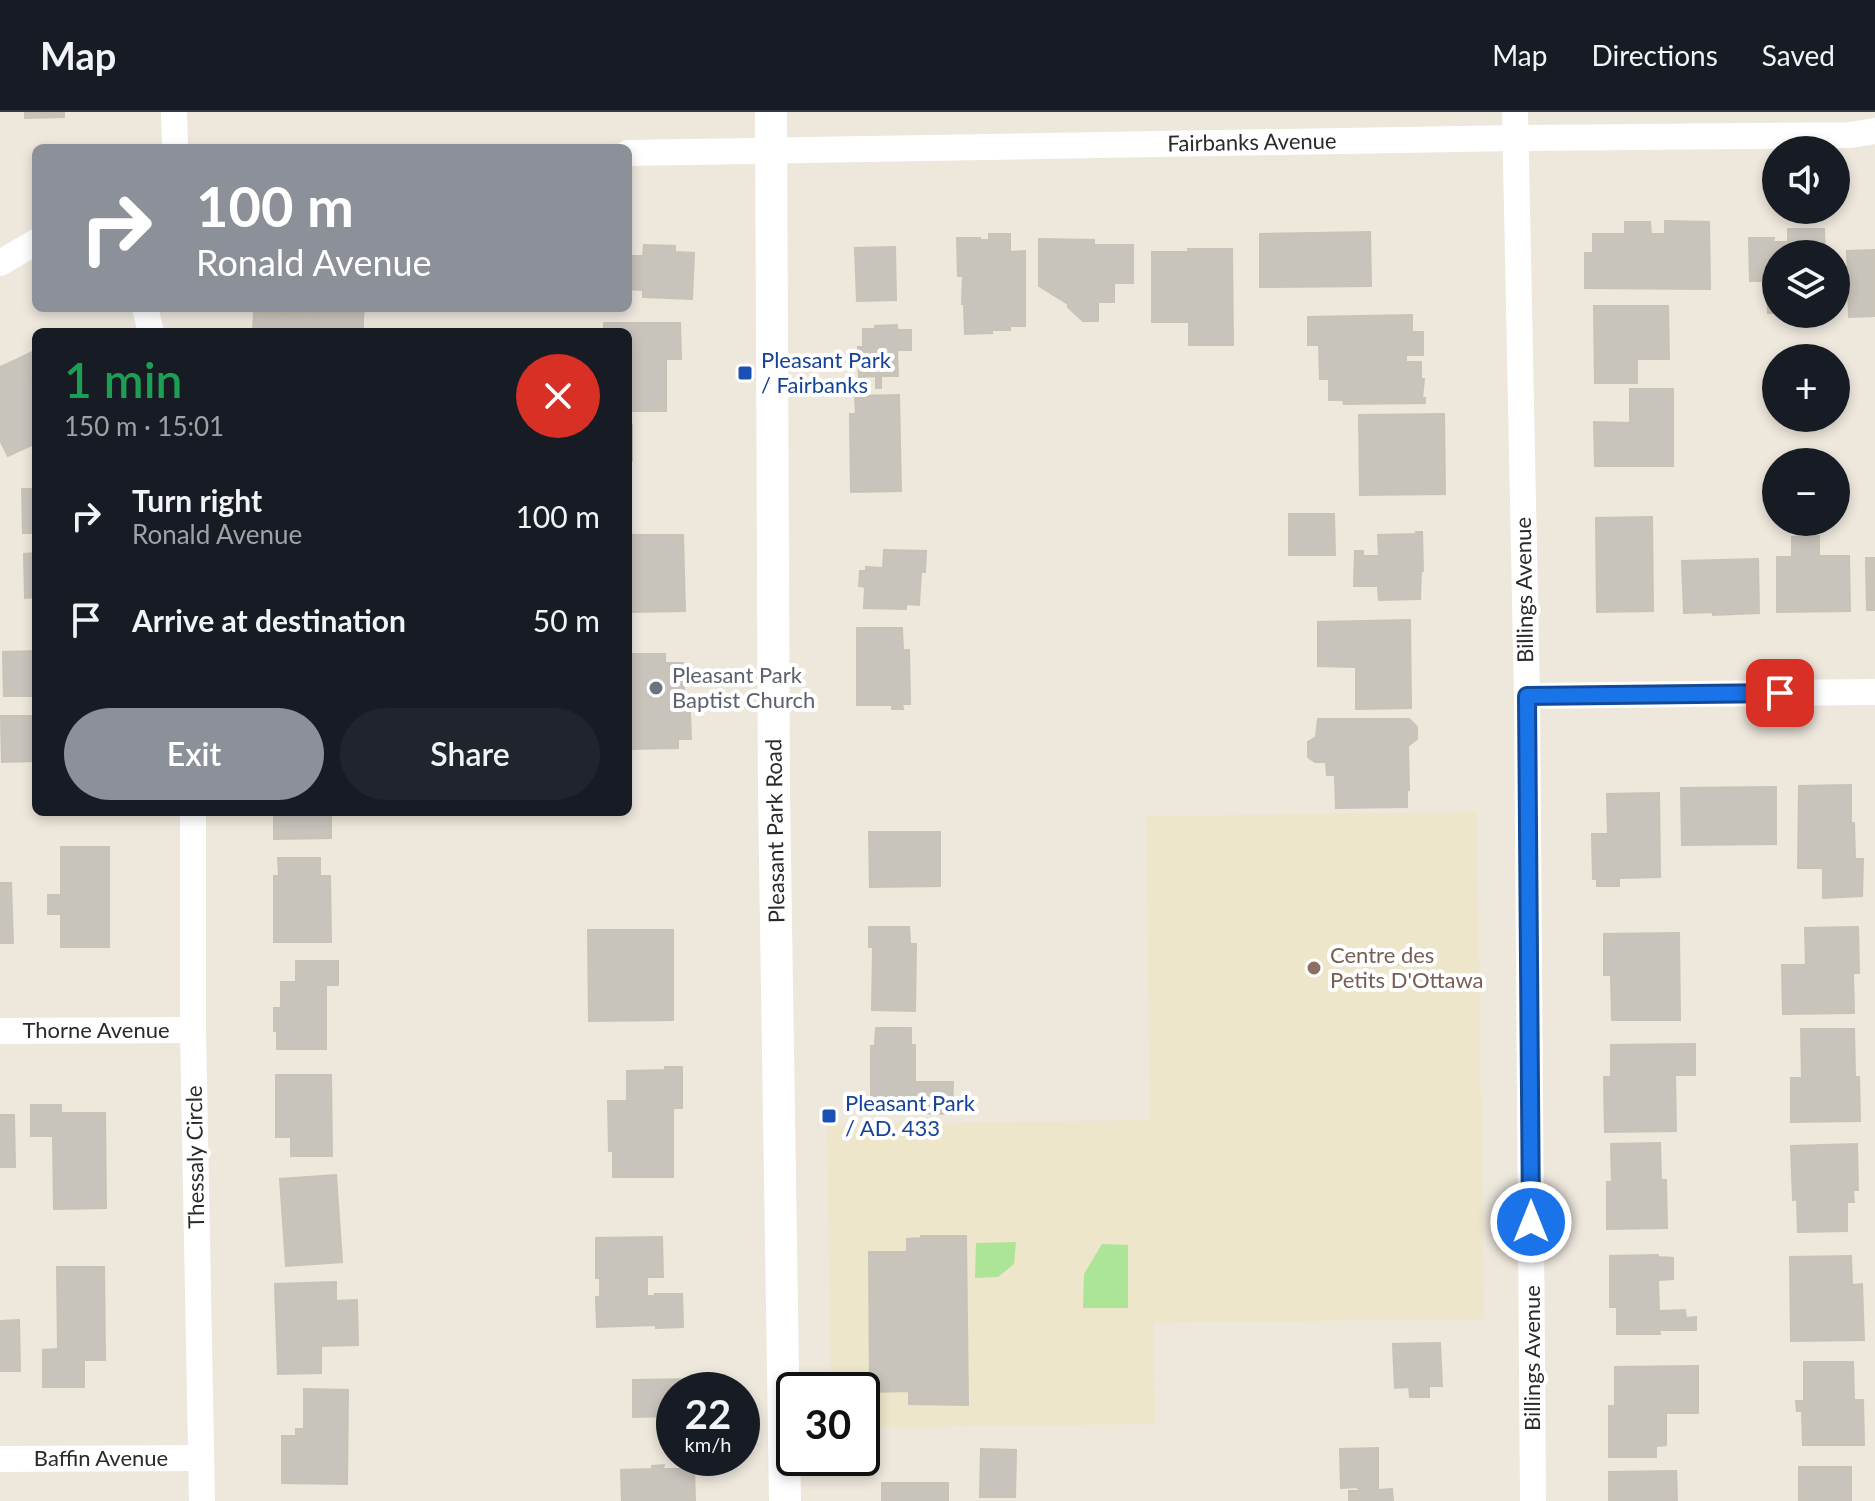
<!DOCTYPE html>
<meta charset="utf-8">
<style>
:root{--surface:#171b24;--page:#20242c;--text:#f1f3f6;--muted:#9ea1a6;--line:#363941;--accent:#8c9099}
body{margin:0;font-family:Lato,sans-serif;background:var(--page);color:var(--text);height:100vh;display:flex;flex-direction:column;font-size:30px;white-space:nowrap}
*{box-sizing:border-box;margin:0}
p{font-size:26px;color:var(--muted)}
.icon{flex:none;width:44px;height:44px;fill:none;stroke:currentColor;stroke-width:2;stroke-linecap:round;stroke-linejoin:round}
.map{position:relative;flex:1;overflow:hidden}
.side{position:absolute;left:32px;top:216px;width:600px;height:488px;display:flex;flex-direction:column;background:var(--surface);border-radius:12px;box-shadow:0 4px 12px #0003}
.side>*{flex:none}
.hud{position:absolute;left:32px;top:32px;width:600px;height:168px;border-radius:12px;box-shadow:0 4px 12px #0003;background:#8c9099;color:#fff;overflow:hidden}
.fabs{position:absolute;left:1762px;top:24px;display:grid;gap:16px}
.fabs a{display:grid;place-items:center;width:88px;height:88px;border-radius:50%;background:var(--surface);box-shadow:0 4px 12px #0003;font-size:40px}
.speed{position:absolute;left:656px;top:1260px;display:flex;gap:16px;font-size:40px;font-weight:700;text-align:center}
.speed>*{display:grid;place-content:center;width:104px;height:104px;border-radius:50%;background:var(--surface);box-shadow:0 4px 12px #0003;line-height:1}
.speed small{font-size:20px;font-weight:400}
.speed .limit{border:4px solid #111;border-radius:12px;background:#fff;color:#111}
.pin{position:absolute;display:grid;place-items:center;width:68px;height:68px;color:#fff;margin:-34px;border-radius:16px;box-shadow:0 4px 12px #0006}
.me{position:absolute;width:88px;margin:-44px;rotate:0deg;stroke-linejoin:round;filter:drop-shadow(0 0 6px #0008)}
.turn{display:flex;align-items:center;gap:28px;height:168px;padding:0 32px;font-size:36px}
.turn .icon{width:104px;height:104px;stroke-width:2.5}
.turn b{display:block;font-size:56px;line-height:68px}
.round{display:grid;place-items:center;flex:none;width:84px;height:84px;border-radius:42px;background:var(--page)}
.head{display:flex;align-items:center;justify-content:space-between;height:136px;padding:0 32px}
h1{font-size:48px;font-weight:600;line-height:60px;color:#1e9e55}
.primary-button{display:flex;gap:16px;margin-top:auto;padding:16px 32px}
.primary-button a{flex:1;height:92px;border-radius:48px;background:var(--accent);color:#fff;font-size:32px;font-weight:600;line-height:92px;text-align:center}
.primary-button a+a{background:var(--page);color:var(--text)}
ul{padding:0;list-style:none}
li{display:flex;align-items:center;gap:24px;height:104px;padding:0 32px}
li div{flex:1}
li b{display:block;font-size:30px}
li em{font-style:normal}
header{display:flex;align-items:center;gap:48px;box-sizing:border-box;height:112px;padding:0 40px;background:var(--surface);border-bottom:2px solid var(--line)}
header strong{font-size:38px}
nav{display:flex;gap:44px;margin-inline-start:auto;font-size:28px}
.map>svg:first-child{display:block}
.education{fill:#eee6cb}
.green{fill:#ace498}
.building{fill:#c8c4bc;stroke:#c8c3b6;stroke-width:2}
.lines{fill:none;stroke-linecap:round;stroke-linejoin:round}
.minor{stroke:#fff;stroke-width:26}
.tertiary{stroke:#fff;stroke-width:32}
.route-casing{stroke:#114b97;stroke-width:20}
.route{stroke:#1a73e8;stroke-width:14}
.transit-dot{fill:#1a4fb4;stroke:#fff;stroke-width:3}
.worship-dot{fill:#6b7280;stroke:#fff;stroke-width:3}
.education-dot{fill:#8d6e63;stroke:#fff;stroke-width:3}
.labels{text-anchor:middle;stroke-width:8;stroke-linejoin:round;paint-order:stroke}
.street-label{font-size:22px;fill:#2a2a2a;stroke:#fff}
.transit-label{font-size:22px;fill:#164399;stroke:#fff;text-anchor:start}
.worship-label{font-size:22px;fill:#5b616d;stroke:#fff;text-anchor:start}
.education-label{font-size:22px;fill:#785e54;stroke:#fff;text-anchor:start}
</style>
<header>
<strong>Map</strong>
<nav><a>Map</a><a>Directions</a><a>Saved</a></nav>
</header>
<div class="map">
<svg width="1875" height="1389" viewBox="0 0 1875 1389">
<rect width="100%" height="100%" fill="#ede7dc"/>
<polygon class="education" points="1477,700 1484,1207 1154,1211 1155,1312 862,1316 862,1278 831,1278 827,1013 1150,1008 1146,704"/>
<g class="green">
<polygon points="1016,1130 1014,1152 998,1165 975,1166 976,1131"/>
<polygon points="1102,1132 1128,1133 1128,1196 1083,1196 1084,1162"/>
</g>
<g class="building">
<polygon points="25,0 64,0 64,5 25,6"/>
<polygon points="1665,109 1709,110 1710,177 1585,176 1585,141 1593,141 1593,122 1625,122 1625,110 1650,110 1651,122 1665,122"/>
<polygon points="1788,117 1824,117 1825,142 1776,142 1776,201 1768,201 1767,169 1750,169 1749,126 1774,126 1773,130 1788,130"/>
<polygon points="1370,120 1371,174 1260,175 1260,122"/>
<polygon points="989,122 1010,122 1010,140 1025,139 1025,214 1010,214 1010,218 992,218 992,221 965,222 964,192 962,192 963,164 958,164 957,126 980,126 980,128 989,128"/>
<polygon points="1039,127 1094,128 1094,133 1133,133 1133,171 1114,171 1114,190 1098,190 1098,209 1083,209 1068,195 1068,192 1039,174"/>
<polygon points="628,132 629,132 629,144 643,144 644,133 675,134 675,140 694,141 692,187 643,185 643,178 628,177"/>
<polygon points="895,135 896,188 857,189 855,136"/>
<polygon points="1188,137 1232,137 1233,233 1189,233 1189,210 1152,210 1152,140 1189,140"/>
<polygon points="1875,138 1875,204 1849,205 1847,139"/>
<polygon points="1594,194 1668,194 1669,247 1637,247 1637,271 1595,271"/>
<polygon points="254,196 364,196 363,207 254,201"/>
<polygon points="254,201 363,207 363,220 253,220"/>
<polygon points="1412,203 1412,220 1423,220 1423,243 1406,243 1406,250 1421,250 1421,267 1424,267 1422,286 1425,286 1425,291 1344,292 1343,288 1329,288 1329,267 1320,267 1319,233 1308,233 1308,205"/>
<polygon points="604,211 680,211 681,247 666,247 666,299 628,299 628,220 604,220"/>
<polygon points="897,213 897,218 911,218 911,238 897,238 898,264 881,264 881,276 876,276 876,264 859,265 858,235 863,235 863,217 875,217 875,214"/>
<polygon points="36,238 36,280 20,246"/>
<polygon points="20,246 36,280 36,331 8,344 0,328 0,255"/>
<polygon points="1630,277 1673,277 1673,354 1595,354 1594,310 1630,311"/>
<polygon points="899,283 901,379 851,380 850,302 856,302 855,284"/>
<polygon points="1444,302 1445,382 1360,383 1359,303"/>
<rect x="628" y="313" width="4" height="36"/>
<polygon points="22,377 36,377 36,421 23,421"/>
<polygon points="1289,402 1334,402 1335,443 1289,443"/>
<polygon points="1652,405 1653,499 1597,500 1596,406"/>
<polygon points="1416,420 1422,420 1423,459 1421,459 1420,487 1379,488 1378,476 1379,474 1354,474 1355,439 1363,439 1363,444 1379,444 1378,423 1417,422"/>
<polygon points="628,423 683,423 685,499 630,500"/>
<polygon points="1819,424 1819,444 1849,444 1850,499 1777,500 1777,445 1792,445 1792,425"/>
<polygon points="884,438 926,439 925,460 921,460 919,493 906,492 906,497 864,496 865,475 859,474 860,459 866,459 866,455 883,456"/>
<polygon points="36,441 36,485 25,486 24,442"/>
<polygon points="1866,446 1875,446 1875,498 1867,498"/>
<polygon points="1758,447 1759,501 1713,503 1713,500 1684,501 1682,449"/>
<polygon points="1410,508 1411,596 1356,597 1356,555 1318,554 1318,510"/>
<polygon points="857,516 902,516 903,538 909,538 910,592 902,592 903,597 892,597 892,593 857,593"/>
<polygon points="36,539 36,649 2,650 1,604 33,604 33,584 4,584 3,540"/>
<polygon points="628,542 665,542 665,551 683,551 685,601 690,601 691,627 678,627 678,636 628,637"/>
<polygon points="1318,607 1409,607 1417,615 1417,627 1408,634 1409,678 1407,679 1407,695 1336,696 1335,663 1327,663 1326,650 1315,650 1308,645 1308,630 1316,625"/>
<polygon points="1851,673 1851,711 1854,711 1855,747 1863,747 1862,784 1823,786 1823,756 1798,756 1799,674"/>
<polygon points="1776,675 1776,732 1682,733 1681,676"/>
<polygon points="1659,681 1660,765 1619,766 1619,774 1597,774 1597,767 1593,767 1592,722 1608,722 1607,682"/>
<polygon points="274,700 331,700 331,726 274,727"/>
<polygon points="869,720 940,720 940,774 870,775"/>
<polygon points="61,735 109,735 109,835 61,835 61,802 48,802 48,783 61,783"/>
<polygon points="278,746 320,746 320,764 330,764 331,830 274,830 274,764 279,764"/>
<polygon points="0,771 11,771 13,831 0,831"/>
<polygon points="869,815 909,815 910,832 916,832 915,899 872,898 873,835 869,835"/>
<polygon points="1858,815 1859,861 1853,861 1854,901 1783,902 1782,853 1806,853 1805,816"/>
<polygon points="588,818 673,818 673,908 589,909"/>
<polygon points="1679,821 1680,908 1612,908 1611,863 1604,863 1604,822"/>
<polygon points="296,849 338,849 338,873 326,873 326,937 277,937 277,919 274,919 274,896 281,896 281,870 296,870"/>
<polygon points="876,916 911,916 911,933 915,933 915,970 953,970 952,1002 871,1000 871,934 875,934"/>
<polygon points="1801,917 1854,917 1855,965 1859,965 1860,1009 1791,1010 1791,966 1802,966"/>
<polygon points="1695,932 1695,963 1675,963 1676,1019 1605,1020 1604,965 1611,965 1611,933"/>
<polygon points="665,955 682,955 682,996 673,996 673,1065 613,1065 613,1039 609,1039 608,989 627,989 627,959 665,958"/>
<polygon points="276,963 331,963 332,1044 291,1044 291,1025 276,1025"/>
<polygon points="31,993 61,993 61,1001 105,1001 106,1096 54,1097 53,1024 31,1024"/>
<polygon points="0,1003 14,1003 15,1055 0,1055"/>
<polygon points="1660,1031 1661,1068 1666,1068 1667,1116 1607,1117 1607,1070 1612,1070 1611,1032"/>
<polygon points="1857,1032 1858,1078 1853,1078 1854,1090 1847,1090 1847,1119 1798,1120 1797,1087 1793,1088 1791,1034"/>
<polygon points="336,1063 342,1150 286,1154 280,1067"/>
<polygon points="921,1124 966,1124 968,1293 909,1292 909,1279 870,1280 869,1140 907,1140 907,1127 921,1126"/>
<polygon points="662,1125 663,1165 647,1165 647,1184 656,1184 655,1182 682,1182 683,1215 656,1216 656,1213 597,1215 596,1185 600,1185 600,1166 596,1166 596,1126"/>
<polygon points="1658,1143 1658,1145 1673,1146 1673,1167 1658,1168 1659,1199 1685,1198 1686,1206 1696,1205 1696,1218 1659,1218 1660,1222 1617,1222 1617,1195 1610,1195 1610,1144"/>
<polygon points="1851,1144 1852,1173 1862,1172 1864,1228 1791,1229 1790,1145"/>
<polygon points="57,1155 104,1155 105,1248 84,1248 84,1275 43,1275 43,1238 58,1237"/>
<polygon points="336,1170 336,1189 357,1188 358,1233 321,1234 321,1261 278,1262 275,1172"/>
<polygon points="19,1208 20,1259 0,1259 0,1209"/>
<polygon points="1440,1231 1442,1274 1429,1274 1429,1285 1410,1285 1409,1275 1395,1276 1393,1232"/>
<polygon points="1804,1250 1853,1250 1854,1288 1863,1288 1864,1333 1803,1333 1802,1299 1797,1299 1796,1289 1804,1289"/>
<polygon points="1698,1254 1698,1301 1666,1301 1666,1333 1656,1334 1656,1345 1609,1345 1609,1294 1615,1294 1615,1255"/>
<polygon points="698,1267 698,1278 674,1278 674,1304 633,1305 633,1268"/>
<polygon points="304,1277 348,1278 347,1372 282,1371 282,1324 296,1324 296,1317 304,1317"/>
<polygon points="1378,1336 1378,1378 1392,1377 1393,1389 1349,1389 1349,1379 1359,1379 1358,1375 1341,1376 1340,1337"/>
<polygon points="981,1337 1016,1338 1015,1385 980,1385"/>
<polygon points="664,1353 663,1357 694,1357 695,1389 622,1389 621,1358 652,1357 652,1354"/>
<rect x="1799" y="1355" width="52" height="34"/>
<polygon points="1676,1359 1677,1389 1609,1389 1609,1360"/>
<rect x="882" y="1371" width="66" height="18"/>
</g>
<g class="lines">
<g class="minor">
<polyline points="174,0 175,36"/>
<polyline points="1515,0 1527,584 1533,1389"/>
<polyline points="628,41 1515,26 1850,23 1875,19"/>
<polyline points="0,151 36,130"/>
<polyline points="145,196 151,220"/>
<polyline points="1527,584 1875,580"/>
<polyline points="193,700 193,918 202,1389"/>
<polyline points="0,919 193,918"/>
<polyline points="0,1347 201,1346"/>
</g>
<polyline class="tertiary" points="771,0 774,682 785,1389"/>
</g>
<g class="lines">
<g class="route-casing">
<polyline id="route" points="1531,1110 1527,584 1780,581"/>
</g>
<use href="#route" class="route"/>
</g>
<g class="transit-dot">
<rect x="737" y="253" width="16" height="16" rx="4"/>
<rect x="821" y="996" width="16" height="16" rx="4"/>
</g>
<circle class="worship-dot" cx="656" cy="576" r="8"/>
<circle class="education-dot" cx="1314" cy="856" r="8"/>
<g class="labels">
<g class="street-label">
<text transform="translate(1252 30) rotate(-1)" y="8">Fairbanks Avenue</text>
<text transform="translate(1524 478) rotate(-91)" y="8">Billings Avenue</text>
<text transform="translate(775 719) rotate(-91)" y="8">Pleasant Park Road</text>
<text x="96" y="926">Thorne Avenue</text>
<text transform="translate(195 1045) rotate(-91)" y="8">Thessaly Circle</text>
<text transform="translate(1532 1246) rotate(-90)" y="8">Billings Avenue</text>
<text x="101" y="1354">Baffin Avenue</text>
</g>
<g class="transit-label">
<text x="761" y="256">Pleasant Park<tspan x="761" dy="25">/ Fairbanks</tspan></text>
<text x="845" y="999">Pleasant Park<tspan x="845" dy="25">/ AD. 433</tspan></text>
</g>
<g class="worship-label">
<text x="672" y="571">Pleasant Park<tspan x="672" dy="25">Baptist Church</tspan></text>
</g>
<g class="education-label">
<text x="1330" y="851">Centre des<tspan x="1330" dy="25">Petits D'Ottawa</tspan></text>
</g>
</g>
</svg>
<div class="fabs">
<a><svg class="icon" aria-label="sound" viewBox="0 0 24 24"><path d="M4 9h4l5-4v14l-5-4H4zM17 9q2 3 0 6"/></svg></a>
<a><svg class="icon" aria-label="layers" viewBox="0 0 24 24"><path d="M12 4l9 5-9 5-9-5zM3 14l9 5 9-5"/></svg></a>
<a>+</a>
<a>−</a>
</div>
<div class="speed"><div>22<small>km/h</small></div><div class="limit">30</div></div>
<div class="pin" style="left:1780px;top:581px;background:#d93025"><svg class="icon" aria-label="arrive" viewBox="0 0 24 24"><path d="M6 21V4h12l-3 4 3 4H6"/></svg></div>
<svg class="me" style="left:1531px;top:1110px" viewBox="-20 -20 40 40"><circle r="17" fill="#1a73e8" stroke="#fff" stroke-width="3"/><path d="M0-11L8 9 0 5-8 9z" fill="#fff"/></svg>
<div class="hud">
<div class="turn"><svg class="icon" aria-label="right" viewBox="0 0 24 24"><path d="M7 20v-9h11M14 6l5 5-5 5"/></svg><div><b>100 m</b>Ronald Avenue</div></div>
</div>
<section class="side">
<div class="head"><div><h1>1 min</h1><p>150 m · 15:01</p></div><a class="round" style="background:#d93025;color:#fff"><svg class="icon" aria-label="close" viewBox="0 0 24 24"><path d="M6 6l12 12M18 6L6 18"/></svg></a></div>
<ul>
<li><svg class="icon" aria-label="right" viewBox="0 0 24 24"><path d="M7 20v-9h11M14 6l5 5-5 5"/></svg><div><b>Turn right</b><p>Ronald Avenue</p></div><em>100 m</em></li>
<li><svg class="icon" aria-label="arrive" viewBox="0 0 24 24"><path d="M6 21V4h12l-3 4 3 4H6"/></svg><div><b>Arrive at destination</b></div><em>50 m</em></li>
</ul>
<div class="primary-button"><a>Exit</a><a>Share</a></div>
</section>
</div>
